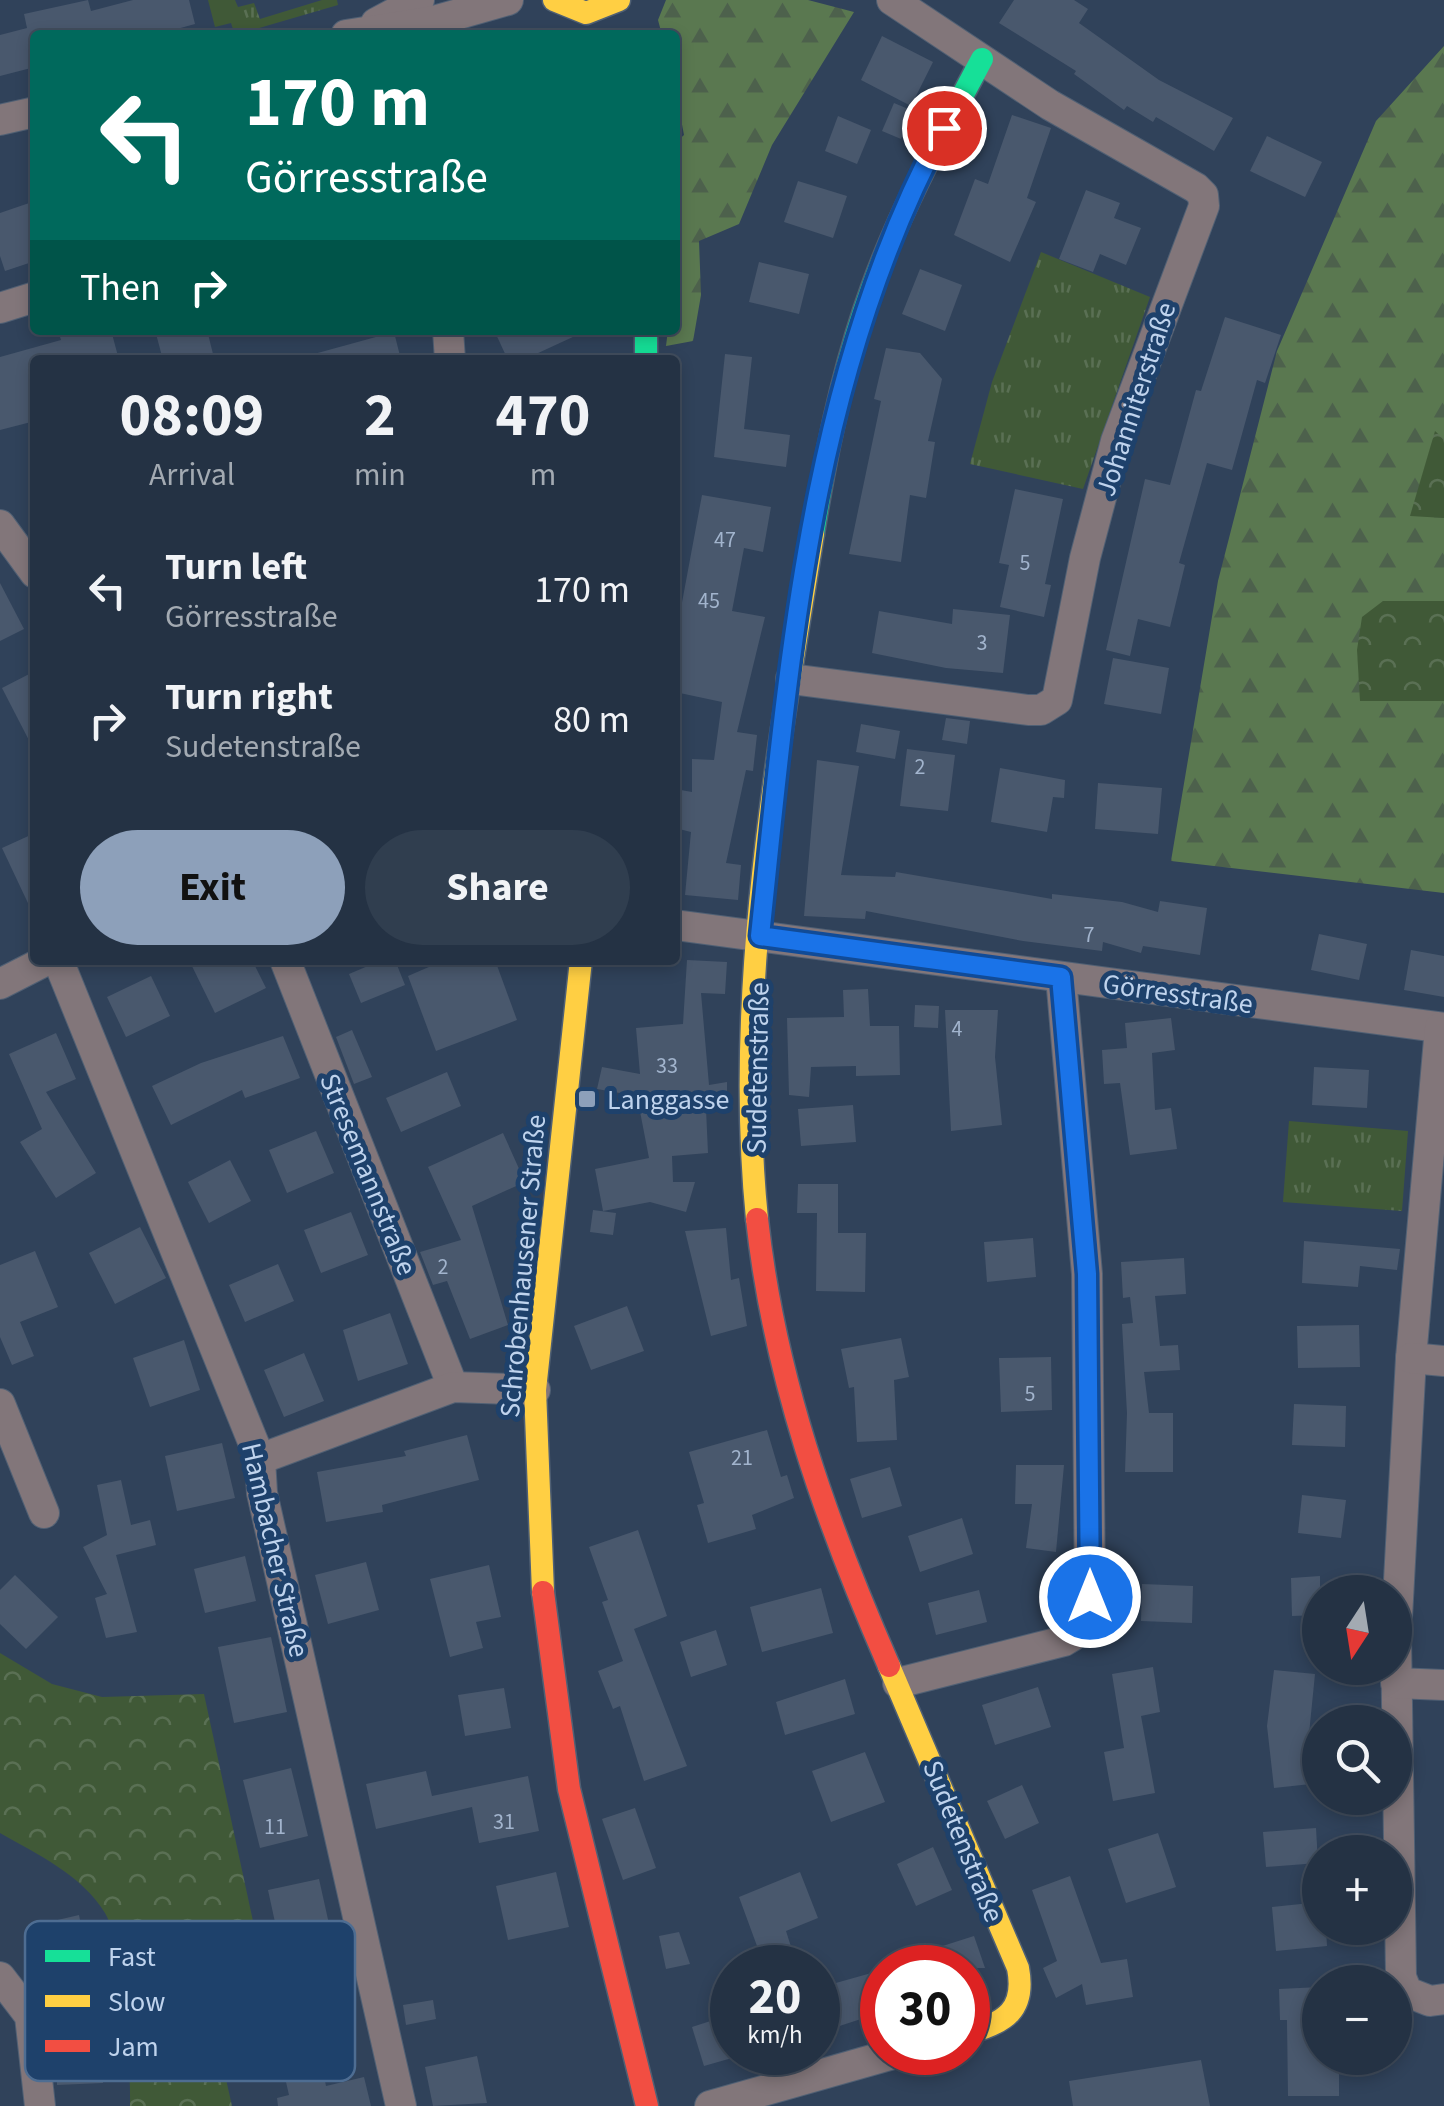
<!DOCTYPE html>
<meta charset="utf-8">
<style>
:root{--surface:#243244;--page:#303e4f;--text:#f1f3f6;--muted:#a3aab2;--line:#414d5d;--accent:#8da0ba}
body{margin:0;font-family:"Source Sans 3",sans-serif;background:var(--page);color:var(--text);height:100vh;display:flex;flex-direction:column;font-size:38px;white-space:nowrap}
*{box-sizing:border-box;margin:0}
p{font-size:32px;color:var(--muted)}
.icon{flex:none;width:55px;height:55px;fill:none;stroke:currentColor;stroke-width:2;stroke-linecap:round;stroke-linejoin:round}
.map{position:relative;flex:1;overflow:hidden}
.sheet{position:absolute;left:30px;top:355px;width:650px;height:610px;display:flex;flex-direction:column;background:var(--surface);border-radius:10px;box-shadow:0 5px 15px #0003,0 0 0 2px var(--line)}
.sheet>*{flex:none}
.top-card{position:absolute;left:30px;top:30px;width:650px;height:305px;border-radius:10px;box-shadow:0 5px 15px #0003,0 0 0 2px var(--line);background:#00695c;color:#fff;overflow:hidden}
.needle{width:65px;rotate:192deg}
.controls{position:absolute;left:1302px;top:1575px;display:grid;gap:20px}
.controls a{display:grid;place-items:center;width:110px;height:110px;border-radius:50%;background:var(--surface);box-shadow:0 5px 15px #0003,0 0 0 2px var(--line);font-size:50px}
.speed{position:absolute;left:710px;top:1945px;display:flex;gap:20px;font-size:50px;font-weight:700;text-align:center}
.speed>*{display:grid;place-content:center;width:130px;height:130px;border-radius:50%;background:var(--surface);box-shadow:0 5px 15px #0003,0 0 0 2px var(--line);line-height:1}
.speed small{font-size:25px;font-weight:400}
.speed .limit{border:15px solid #d22;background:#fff;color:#111}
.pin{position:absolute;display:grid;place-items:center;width:85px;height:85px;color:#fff;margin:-42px;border:5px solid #fff;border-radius:50%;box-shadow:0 2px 10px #0007}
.me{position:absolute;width:110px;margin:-55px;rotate:0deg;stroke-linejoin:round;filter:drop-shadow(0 0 8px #0008)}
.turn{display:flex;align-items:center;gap:35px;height:210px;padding:0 50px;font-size:45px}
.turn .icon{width:130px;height:130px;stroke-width:2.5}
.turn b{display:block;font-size:70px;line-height:85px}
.then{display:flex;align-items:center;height:95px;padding:0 50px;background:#0003;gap:20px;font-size:38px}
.eta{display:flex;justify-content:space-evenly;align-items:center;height:170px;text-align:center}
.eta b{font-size:60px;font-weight:700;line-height:70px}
.primary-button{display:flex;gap:20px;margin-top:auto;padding:20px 50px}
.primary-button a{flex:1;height:115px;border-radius:60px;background:var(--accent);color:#111;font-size:40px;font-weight:700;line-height:115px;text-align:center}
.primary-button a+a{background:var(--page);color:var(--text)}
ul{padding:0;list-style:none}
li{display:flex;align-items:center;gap:30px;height:130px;padding:0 50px}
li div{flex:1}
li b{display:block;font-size:38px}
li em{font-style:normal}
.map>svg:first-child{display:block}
.grass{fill:url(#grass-tufts)}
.forest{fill:url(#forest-firs)}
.park{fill:url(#park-crowns)}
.building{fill:#49586d}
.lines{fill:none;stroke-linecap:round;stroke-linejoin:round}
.street-casing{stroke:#506074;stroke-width:32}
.fast-casing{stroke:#506074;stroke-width:25}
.slow-casing{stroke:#506074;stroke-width:25}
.jam-casing{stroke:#506074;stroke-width:25}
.street{stroke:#82767a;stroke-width:30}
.fast{stroke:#16e098;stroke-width:22}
.slow{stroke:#ffcf43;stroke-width:22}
.jam{stroke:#f24e42;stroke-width:22}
.route-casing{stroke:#114b97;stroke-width:25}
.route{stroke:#1a73e8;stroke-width:18}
.poi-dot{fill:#8da0ba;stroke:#1e416b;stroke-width:4}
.labels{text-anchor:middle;stroke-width:10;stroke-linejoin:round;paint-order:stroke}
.number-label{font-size:22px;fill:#a2b4cd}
.street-label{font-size:28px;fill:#bfd3ed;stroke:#1e416b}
.poi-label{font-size:28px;fill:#bfd3ed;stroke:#1e416b;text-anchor:start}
.key{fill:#1e416b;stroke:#4e6d92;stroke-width:2.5}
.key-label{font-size:28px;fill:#bfd3ed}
</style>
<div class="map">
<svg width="1444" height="2106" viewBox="0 0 1444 2106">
<defs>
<pattern id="grass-tufts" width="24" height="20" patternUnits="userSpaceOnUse" patternTransform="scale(2.5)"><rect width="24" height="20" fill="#405937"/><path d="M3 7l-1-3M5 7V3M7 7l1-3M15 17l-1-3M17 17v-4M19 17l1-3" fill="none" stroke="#5a7054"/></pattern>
<pattern id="forest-firs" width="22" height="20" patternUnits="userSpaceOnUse" patternTransform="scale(2.5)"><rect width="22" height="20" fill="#5a7850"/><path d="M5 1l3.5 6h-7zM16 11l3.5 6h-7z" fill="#4d614c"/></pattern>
<pattern id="park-crowns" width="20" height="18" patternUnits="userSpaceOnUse" patternTransform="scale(2.5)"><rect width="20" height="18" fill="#405937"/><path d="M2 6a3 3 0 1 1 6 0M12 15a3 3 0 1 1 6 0" fill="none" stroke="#5a7054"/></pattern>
</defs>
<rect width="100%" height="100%" fill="#30425a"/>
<g class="grass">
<polygon points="208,0 235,0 238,7 254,3 260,19 322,0 337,0 338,5 235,35 231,23 215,27"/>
<polygon points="1041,252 1150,297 1083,489 970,464 992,382"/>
<polygon points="1289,1121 1408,1131 1402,1211 1283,1202"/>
</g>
<g class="forest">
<polygon points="666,0 808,0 854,12 772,145 739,224 699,241 701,295 693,341 666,346 668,330 675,330 675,143 684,135 675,88 675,35 662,35 658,20"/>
<polygon points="1444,46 1444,601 1383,601 1360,701 1444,701 1444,893 1171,861 1218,581 1277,351 1376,121"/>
</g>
<g class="park">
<polygon points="1435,431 1444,439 1444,518 1410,516"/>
<polygon points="1383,601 1444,601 1444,701 1360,701 1357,650 1362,617"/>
<path d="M0 1653 52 1684 102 1697 204 1694 270 2000 211 2012 232 2106H130C131 2070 123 1941 105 1913 82 1875 37 1854 0 1833Z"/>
</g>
<g class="building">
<polygon points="88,0 91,11 133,0 189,0 195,24 155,35 35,35 35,67 0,76 0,35 27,28 24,14"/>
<polygon points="1014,0 1074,0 1088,9 1079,23 1159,80 1233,118 1214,151 1156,117 1153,122 1127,106 1124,110 1074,74 1076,71 999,23"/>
<polygon points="882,36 933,62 911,106 861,80"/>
<polygon points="894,103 913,111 901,139 882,131"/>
<polygon points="1012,115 1051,128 1027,198 1036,202 1010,262 954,235 975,179 988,184"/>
<polygon points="838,116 871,130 857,164 825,151"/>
<polygon points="1267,136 1322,162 1305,197 1250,171"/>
<polygon points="798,181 847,196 833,238 784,222"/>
<polygon points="1086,190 1120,203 1114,218 1141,228 1126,265 1100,254 1093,272 1059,259"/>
<polygon points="35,201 35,261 5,271 0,256 0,213"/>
<polygon points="759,262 809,274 799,314 749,302"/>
<polygon points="920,269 962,285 945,331 902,314"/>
<polygon points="1225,317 1281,335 1265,383 1257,380 1232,470 1207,463 1179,563 1185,565 1170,627 1138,619 1130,656 1106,650 1145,479 1170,485 1196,390 1201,391"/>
<polygon points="58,330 111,330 119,360 35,360 35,421 0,430 0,357 61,340"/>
<polygon points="155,330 207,330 213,354 163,360"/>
<polygon points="494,330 588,330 523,360 508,360"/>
<polygon points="394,332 401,360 315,360 314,354"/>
<polygon points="886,348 920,353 942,379 928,441 935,442 926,498 910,495 901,562 849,554 881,401 874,399"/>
<polygon points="725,354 752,357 744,429 790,435 786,467 714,457"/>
<polygon points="1015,489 1063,499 1045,584 1051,585 1044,617 1000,607 1009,565 999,563"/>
<polygon points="702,495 771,507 763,552 744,548 732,611 765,617 737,732 757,735 753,771 746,770 726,863 741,865 738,900 685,895 691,832 675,828 675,789 692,792 692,759 714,760 722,702 675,692 675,640"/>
<polygon points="0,583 24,629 0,641"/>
<polygon points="953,609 1010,615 1003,673 946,668 872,653 879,611 952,624"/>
<polygon points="1113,658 1169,668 1161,714 1104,704"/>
<polygon points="35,671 35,752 2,688"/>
<polygon points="946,718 970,721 967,744 942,740"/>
<polygon points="861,724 900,731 895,759 856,752"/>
<polygon points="907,749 955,755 948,811 900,806"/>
<polygon points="817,760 859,766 841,875 895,877 896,872 1052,899 1052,894 1122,902 1158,912 1160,901 1207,908 1200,955 1143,946 1141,953 1103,942 1102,951 1023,941 866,911 865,919 804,916"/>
<polygon points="1000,768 1065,780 1064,798 1053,797 1047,832 991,822"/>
<polygon points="1098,783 1162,788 1158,834 1095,829"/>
<polygon points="35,833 35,918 2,848"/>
<polygon points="1319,934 1367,944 1359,980 1311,970"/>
<polygon points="1411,950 1444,956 1444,997 1404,990"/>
<polygon points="189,960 252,960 266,988 215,1013"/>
<polygon points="382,960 395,960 405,985 361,1003 349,974"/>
<polygon points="445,960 495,960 517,1020 436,1051 408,976"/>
<polygon points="687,960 727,962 725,994 701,993 709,1085 727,1082 727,1106 706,1109 708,1153 672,1156 673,1182 695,1182 686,1212 650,1202 603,1211 595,1169 649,1158 637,1096 597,1089 602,1067 640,1074 636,1028 683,1024"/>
<polygon points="151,976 170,1016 126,1037 107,997"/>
<polygon points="868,989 870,1026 899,1026 900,1075 856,1076 856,1066 811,1067 809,1097 789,1095 787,1018 844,1017 843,990"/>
<polygon points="915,1005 939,1006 938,1028 914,1027"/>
<polygon points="945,1010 998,1010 995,1057 1002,1125 951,1131"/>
<polygon points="1171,1018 1175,1050 1152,1053 1155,1110 1171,1108 1177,1149 1130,1155 1120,1083 1104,1084 1102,1050 1127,1048 1125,1023"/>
<polygon points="352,1030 372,1077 354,1084 336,1037"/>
<polygon points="56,1033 76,1079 46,1092 96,1173 56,1198 20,1142 42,1129 9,1054"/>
<polygon points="283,1036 300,1078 245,1098 242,1090 171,1125 152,1086 201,1063"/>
<polygon points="1314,1067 1369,1070 1367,1108 1312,1105"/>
<polygon points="447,1072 461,1106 401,1132 386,1098"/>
<polygon points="853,1105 856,1142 801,1146 798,1109"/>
<polygon points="316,1131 334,1173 287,1193 269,1150"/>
<polygon points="503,1133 525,1182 472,1206 508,1325 470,1339 447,1281 433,1285 420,1252 461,1240 428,1167"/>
<polygon points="230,1160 251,1201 209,1223 188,1182"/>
<polygon points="798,1184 838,1184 838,1233 866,1233 865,1292 816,1291 817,1213 797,1213"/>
<polygon points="593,1210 616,1213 613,1235 590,1232"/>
<polygon points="351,1212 368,1255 321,1273 304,1230"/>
<polygon points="140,1227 166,1278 115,1304 89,1253"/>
<polygon points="726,1228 731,1280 739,1278 747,1326 711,1336 685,1231"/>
<polygon points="1033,1238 1036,1277 987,1282 984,1242"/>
<polygon points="1304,1241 1400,1249 1397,1270 1360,1266 1358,1287 1302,1283"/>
<polygon points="35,1251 58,1307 20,1322 34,1356 12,1365 0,1337 0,1265"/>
<polygon points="1184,1258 1186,1294 1155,1296 1160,1346 1178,1345 1180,1370 1144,1372 1149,1413 1173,1413 1173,1472 1125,1472 1127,1413 1122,1324 1133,1323 1130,1297 1123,1298 1121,1262"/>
<polygon points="278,1264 294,1301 245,1322 229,1285"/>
<polygon points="627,1306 644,1351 591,1370 574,1326"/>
<polygon points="390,1313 408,1364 358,1381 343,1330"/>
<polygon points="1359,1325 1360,1367 1298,1368 1297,1326"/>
<polygon points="901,1338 909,1377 894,1380 897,1440 857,1442 854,1387 849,1388 841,1349"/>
<polygon points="184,1340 200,1390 150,1407 133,1358"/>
<polygon points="304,1353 324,1401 284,1417 264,1370"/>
<polygon points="1051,1357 1052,1410 1001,1412 999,1358"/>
<polygon points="1294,1404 1346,1406 1345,1447 1292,1445"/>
<polygon points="767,1430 781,1477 787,1475 794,1498 752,1515 756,1529 708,1543 697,1505 704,1503 689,1452"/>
<polygon points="467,1435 479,1480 382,1505 383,1512 326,1522 317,1472 406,1456 404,1451"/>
<polygon points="222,1443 235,1498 177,1511 165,1456"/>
<polygon points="1016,1465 1064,1465 1056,1552 1026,1548 1032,1504 1015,1504"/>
<polygon points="890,1467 902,1506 862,1518 850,1479"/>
<polygon points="121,1480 131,1525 150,1520 156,1545 116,1555 137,1632 106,1638 95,1598 107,1594 83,1547 107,1535 97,1485"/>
<polygon points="1302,1495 1346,1500 1341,1538 1298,1533"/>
<polygon points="962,1518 973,1554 920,1572 908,1536"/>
<polygon points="638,1530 667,1616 634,1629 687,1766 644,1781 620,1706 613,1709 598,1671 623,1661 602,1602 608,1600 589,1547"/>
<polygon points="245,1556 256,1601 205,1613 194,1569"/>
<polygon points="366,1562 379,1610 328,1624 315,1575"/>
<polygon points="489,1565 501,1617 476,1622 483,1648 450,1657 430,1579"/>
<polygon points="15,1575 58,1617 26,1649 0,1624 0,1590"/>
<polygon points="1320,1576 1320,1615 1292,1616 1291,1578"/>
<polygon points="1142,1584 1193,1586 1192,1623 1141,1621"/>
<polygon points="821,1588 833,1633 762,1652 750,1607"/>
<polygon points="979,1590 987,1622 936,1635 928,1603"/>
<polygon points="716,1630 727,1665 691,1677 680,1642"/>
<polygon points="271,1637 287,1712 234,1723 218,1647"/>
<polygon points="1153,1667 1160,1712 1141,1716 1155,1793 1113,1801 1104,1752 1124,1748 1112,1674"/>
<polygon points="1274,1670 1315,1674 1309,1734 1320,1733 1320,1783 1274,1788 1267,1726"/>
<polygon points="845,1679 855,1714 785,1735 776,1702"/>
<polygon points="1038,1687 1051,1727 995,1745 982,1705"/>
<polygon points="504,1688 511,1728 465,1736 458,1695"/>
<polygon points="865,1752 885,1802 831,1822 812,1771"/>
<polygon points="291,1768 308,1836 260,1848 243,1780"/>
<polygon points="426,1771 432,1796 528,1776 539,1831 479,1843 472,1807 376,1829 366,1784"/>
<polygon points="1022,1785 1039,1823 1005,1839 987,1801"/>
<polygon points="635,1808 656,1868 623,1880 602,1819"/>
<polygon points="1316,1828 1318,1863 1266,1867 1263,1832"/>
<polygon points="1158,1833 1176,1887 1126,1903 1108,1849"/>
<polygon points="933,1847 952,1890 916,1906 897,1864"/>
<polygon points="556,1872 569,1927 508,1940 496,1886"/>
<polygon points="800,1872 818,1918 786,1931 794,1956 764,1965 739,1897"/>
<polygon points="1070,1876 1101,1963 1127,1959 1133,1997 1086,2005 1082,1984 1056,1998 1043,1968 1057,1961 1032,1890"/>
<polygon points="319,1879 329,1924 278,1936 268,1890"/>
<polygon points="1320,1902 1320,1928 1326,1928 1327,1946 1276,1951 1272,1907"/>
<polygon points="79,1915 93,1985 79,1988 87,2058 102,2057 103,2083 57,2085 56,2008 36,1925"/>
<polygon points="679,1932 690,1964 666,1969 659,1936"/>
<polygon points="974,1936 985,1968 936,1968 930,1950"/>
<polygon points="882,1970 882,2019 862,2024 861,2019 818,2033 818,1988"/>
<polygon points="1320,1987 1320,2058 1339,2058 1339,2096 1288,2096 1287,2020 1280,2020 1279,1989"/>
<polygon points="433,2000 436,2019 406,2025 403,2005"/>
<polygon points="310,2007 326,2086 364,2077 371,2106 278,2106 277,2098 289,2095 283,2069 244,2077 233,2023"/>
<polygon points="732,2014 732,2058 704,2066 692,2027"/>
<polygon points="477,2056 487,2103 433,2106 425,2067"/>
<polygon points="1201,2060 1210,2106 1073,2106 1069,2081"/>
</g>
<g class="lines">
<g class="street-casing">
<g id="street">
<polyline points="376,23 419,0"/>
<polyline points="346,35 434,21 508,0"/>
<polyline points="0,120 35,112"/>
<polyline points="0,308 35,297"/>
<polyline points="448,330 450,360"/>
<polyline points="0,525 35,573"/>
<polyline points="791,679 1028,710 1041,710 1057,700 1085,558 1116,441 1204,206 1203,195 1196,188 1050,105 892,0"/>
<polyline points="675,925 1444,1028"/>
<polyline points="58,960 260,1459 262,1493 401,2106"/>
<polyline points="285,960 453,1387"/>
<polyline points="0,984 47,960"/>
<polyline points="1440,1028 1411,1358 1396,1636 1401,1977 1407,1992 1430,2001 1444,1999"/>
<polyline points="1411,1358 1444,1361"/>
<polyline points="0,1404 44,1513"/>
<polyline points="260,1459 453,1387 535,1390"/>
<path d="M898 1683 1064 1641C1084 1631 1087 1617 1090 1597L1087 1274 1061 977"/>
<polyline points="1396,1683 1444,1685"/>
<polyline points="0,1977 30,2016 40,2106"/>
<polyline points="710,2106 900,2052"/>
</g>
</g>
<g class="fast-casing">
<g id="fast">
<polyline points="646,330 646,360"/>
<path d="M813 534C826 451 843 367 872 288 901 208 942 134 982 59"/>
</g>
</g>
<g class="slow-casing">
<g id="slow">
<polyline points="554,0 586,13 619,0"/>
<path d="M757 1219C734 992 777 758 813 534"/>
<polyline points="543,1592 535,1390 581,960"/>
<path d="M889 1666 1018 1968C1026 2010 1005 2023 968 2033"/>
</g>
</g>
<g class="jam-casing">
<g id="jam">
<path d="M757 1219C774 1376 826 1522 889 1666"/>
<polyline points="543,1592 569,1789 647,2106"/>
</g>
</g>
<use href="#street" class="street"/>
<use href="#fast" class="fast"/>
<use href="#slow" class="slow"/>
<use href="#jam" class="jam"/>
</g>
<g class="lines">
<g class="route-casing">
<path id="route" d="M944 128C810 375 789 662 760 936L1061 977 1087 1274 1090 1597"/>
</g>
<use href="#route" class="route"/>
</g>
<rect class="poi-dot" x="577" y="1089" width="20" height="20" rx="5"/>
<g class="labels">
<g class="number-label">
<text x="725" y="547">47</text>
<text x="1025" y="570">5</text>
<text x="709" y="608">45</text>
<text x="982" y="650">3</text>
<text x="920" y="774">2</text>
<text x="1089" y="942">7</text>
<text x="957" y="1036">4</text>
<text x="667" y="1073">33</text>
<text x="443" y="1274">2</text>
<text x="1030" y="1401">5</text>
<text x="742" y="1465">21</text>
<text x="504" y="1829">31</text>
<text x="275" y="1834">11</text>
</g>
<g class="street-label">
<text transform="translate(1135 399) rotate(-72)" y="10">Johanniterstraße</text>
<text transform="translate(1178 993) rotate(8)" y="10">Görresstraße</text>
<text transform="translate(757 1068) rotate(-89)" y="10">Sudetenstraße</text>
<text transform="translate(369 1174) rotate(68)" y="10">Stresemannstraße</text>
<text transform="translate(522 1266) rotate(-85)" y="10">Schrobenhausener Straße</text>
<text transform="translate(276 1550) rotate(77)" y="10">Hambacher Straße</text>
<text transform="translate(964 1841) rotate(68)" y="10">Sudetenstraße</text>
</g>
<g class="poi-label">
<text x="607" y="1109">Langgasse</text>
</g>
</g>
<rect x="25" y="1921" width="330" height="160" rx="15" class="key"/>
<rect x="45" y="1950" width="45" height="12" fill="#16e098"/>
<rect x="45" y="1995" width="45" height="12" fill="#ffcf43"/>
<rect x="45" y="2040" width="45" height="12" fill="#f24e42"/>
<g class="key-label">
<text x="108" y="1966">Fast</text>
<text x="108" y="2011">Slow</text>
<text x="108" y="2056">Jam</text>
</g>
</svg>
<div class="controls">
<a><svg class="needle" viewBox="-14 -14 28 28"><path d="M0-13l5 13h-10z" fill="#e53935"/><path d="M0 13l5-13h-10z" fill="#a3aab2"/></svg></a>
<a><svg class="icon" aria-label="search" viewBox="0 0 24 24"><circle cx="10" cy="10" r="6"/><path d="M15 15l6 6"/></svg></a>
<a>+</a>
<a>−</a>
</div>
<div class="speed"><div>20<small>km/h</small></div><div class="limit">30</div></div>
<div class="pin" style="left:944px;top:128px;background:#d93025"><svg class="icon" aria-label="arrive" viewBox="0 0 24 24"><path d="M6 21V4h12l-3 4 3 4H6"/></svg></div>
<svg class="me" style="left:1090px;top:1597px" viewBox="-20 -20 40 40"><circle r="17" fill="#1a73e8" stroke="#fff" stroke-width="3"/><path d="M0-11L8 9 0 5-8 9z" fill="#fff"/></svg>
<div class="top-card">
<div class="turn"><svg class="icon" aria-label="left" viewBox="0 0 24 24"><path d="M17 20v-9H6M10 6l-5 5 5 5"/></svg><div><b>170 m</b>Görresstraße</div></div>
<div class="then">Then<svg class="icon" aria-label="right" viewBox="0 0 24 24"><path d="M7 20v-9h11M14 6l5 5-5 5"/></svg></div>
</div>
<section class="sheet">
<div class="eta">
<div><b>08:09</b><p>Arrival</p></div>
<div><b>2</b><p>min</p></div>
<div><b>470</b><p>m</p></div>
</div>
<ul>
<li><svg class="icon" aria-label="left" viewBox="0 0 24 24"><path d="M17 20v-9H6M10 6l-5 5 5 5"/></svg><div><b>Turn left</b><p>Görresstraße</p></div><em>170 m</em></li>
<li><svg class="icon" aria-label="right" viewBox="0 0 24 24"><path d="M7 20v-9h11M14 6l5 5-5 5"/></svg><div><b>Turn right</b><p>Sudetenstraße</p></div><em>80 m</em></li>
</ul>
<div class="primary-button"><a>Exit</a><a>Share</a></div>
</section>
</div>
